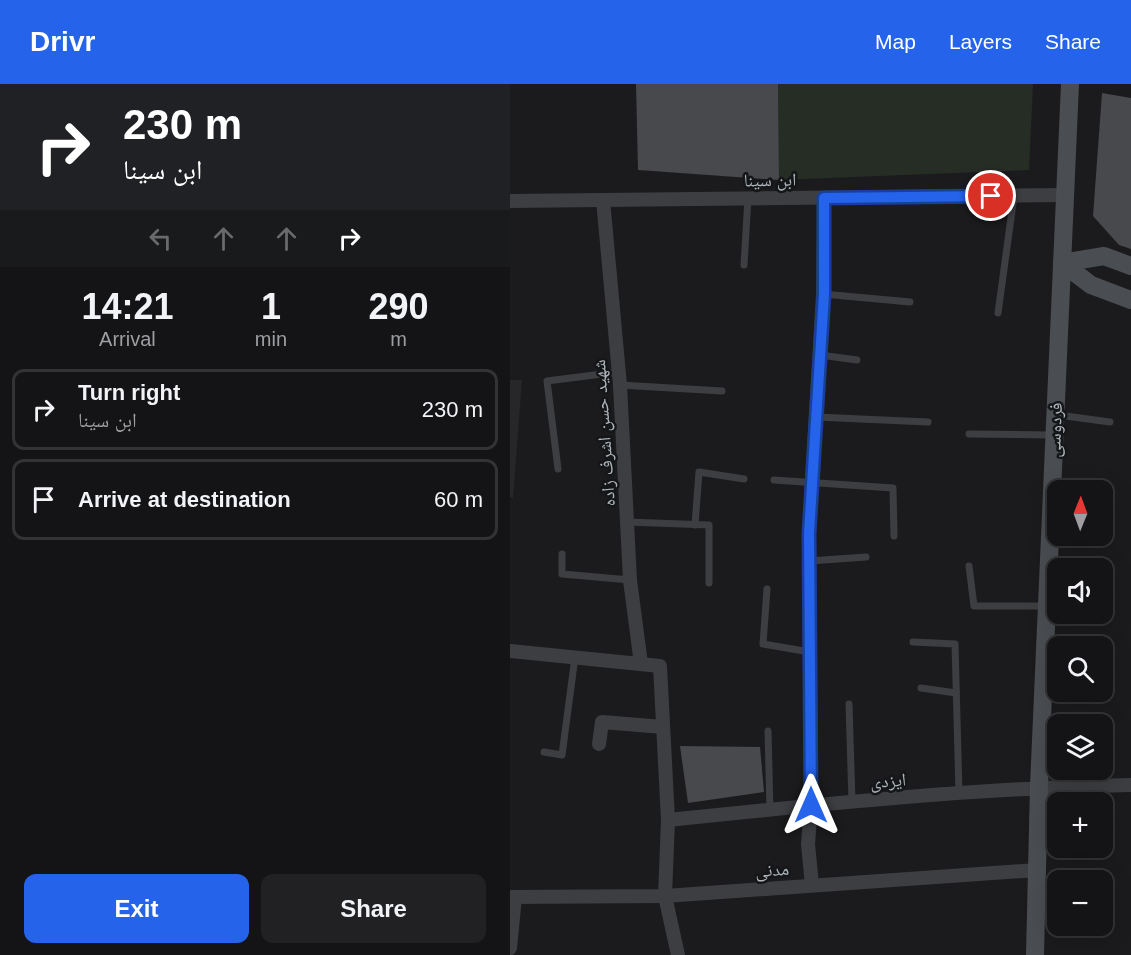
<!DOCTYPE html>
<meta charset="utf-8">
<style>
:root{--surface:#141416;--page:#212123;--text:#f1f3f6;--muted:#9d9ea1;--line:#333335;--accent:#2563eb}
body{margin:0;font-family:Helvetica,"Noto Naskh Arabic",sans-serif;background:var(--page);color:var(--text);height:100vh;display:flex;flex-direction:column;font-size:22px;white-space:nowrap}
*{box-sizing:border-box;margin:0}
p{font-size:20px;color:var(--muted)}
.icon{flex:none;width:33px;height:33px;fill:none;stroke:currentColor;stroke-width:2;stroke-linecap:round;stroke-linejoin:round}
.map{position:relative;flex:1;overflow:hidden}
.drawer{display:flex;flex-direction:column;background:var(--surface);width:510px}
.drawer>*{flex:none}
.guide{background:#202124;color:#fff;overflow:hidden}
.needle{width:39px;rotate:1deg}
.buttons{position:absolute;left:537px;top:396px;display:grid;gap:12px}
.buttons a{display:grid;place-items:center;width:66px;height:66px;border-radius:12px;background:var(--surface);box-shadow:0 6px 24px #0002,0 0 0 2px var(--line);font-size:30px}
.pin{position:absolute;display:grid;place-items:center;width:51px;height:51px;color:#fff;margin:-26px;border:3px solid #fff;border-radius:50%;box-shadow:0 2px 6px #0007}
.me{position:absolute;width:66px;margin:-33px;rotate:0deg;stroke-linejoin:round;filter:drop-shadow(0 0 4px #0008)}
.turn{display:flex;align-items:center;gap:21px;height:126px;padding:0 24px;font-size:27px}
.turn .icon{width:78px;height:78px;stroke-width:2.5}
.turn b{display:block;font-size:42px;line-height:51px}
.lanes{display:flex;align-items:center;height:57px;padding:0 24px;background:#0003;justify-content:center;gap:30px;direction:ltr}
.lanes .off{opacity:.35}
.eta{display:flex;justify-content:space-evenly;align-items:center;height:102px;text-align:center}
.eta b{font-size:36px;font-weight:700;line-height:42px}
.cta{display:flex;gap:12px;margin-top:auto;padding:12px 24px}
.cta a{flex:1;height:69px;border-radius:12px;background:var(--accent);color:#fff;font-size:24px;font-weight:700;line-height:69px;text-align:center}
.cta a+a{background:var(--page);color:var(--text)}
ul{padding:0;list-style:none}
li{display:flex;align-items:center;gap:18px;height:81px;margin:0 12px 9px;padding:0 12px;border:3px solid var(--line);border-radius:12px}
li div{flex:1}
li b{display:block;font-size:22px}
li em{font-style:normal}
header{display:flex;align-items:center;gap:36px;box-sizing:border-box;height:84px;padding:0 30px;background:var(--accent);color:#fff}
header strong{font-size:28px}
nav{display:flex;gap:33px;margin-inline-start:auto;font-size:21px}
main{display:flex;flex:1;min-height:0}
.map>svg:first-child{display:block}
.built{fill:#27272a}
.green{fill:#252d25}
.building{fill:#48494d}
.lines{fill:none;stroke-linecap:round;stroke-linejoin:round}
.lane{stroke:#3c3e41;stroke-width:7}
.street{stroke:#3c3e41;stroke-width:14}
.secondary{stroke:#4a4d51;stroke-width:18}
.route-casing{stroke:#184099;stroke-width:15}
.route{stroke:#2563eb;stroke-width:10}
.labels{text-anchor:middle;stroke-width:5;stroke-linejoin:round;paint-order:stroke}
.street-label{font-size:18px;fill:#aeb4bb;stroke:#151618}
</style>
<header>
<strong>Drivr</strong>
<nav><a>Map</a><a>Layers</a><a>Share</a></nav>
</header>
<main>
<section class="drawer">
<div class="guide">
<div class="turn"><svg class="icon" aria-label="right" viewBox="0 0 24 24"><path d="M7 20v-9h11M14 6l5 5-5 5"/></svg><div><b>230 m</b>ابن سینا</div></div>
<div class="lanes"><svg class="icon off" aria-label="left" viewBox="0 0 24 24"><path d="M17 20v-9H6M10 6l-5 5 5 5"/></svg><svg class="icon off" aria-label="ahead" viewBox="0 0 24 24"><path d="M12 20V5M6 11l6-6 6 6"/></svg><svg class="icon off" aria-label="ahead" viewBox="0 0 24 24"><path d="M12 20V5M6 11l6-6 6 6"/></svg><svg class="icon" aria-label="right" viewBox="0 0 24 24"><path d="M7 20v-9h11M14 6l5 5-5 5"/></svg></div>
</div>
<div class="eta">
<div><b>14:21</b><p>Arrival</p></div>
<div><b>1</b><p>min</p></div>
<div><b>290</b><p>m</p></div>
</div>
<ul>
<li><svg class="icon" aria-label="right" viewBox="0 0 24 24"><path d="M7 20v-9h11M14 6l5 5-5 5"/></svg><div><b>Turn right</b><p>ابن سینا</p></div><em>230 m</em></li>
<li><svg class="icon" aria-label="arrive" viewBox="0 0 24 24"><path d="M6 21V4h12l-3 4 3 4H6"/></svg><div><b>Arrive at destination</b></div><em>60 m</em></li>
</ul>
<div class="cta"><a>Exit</a><a>Share</a></div>
</section>
<div class="map">
<svg width="621" height="871" viewBox="0 0 621 871">
<rect width="100%" height="100%" fill="#1b1b1d"/>
<polygon class="built" points="0,296 12,296 3,414 0,413"/>
<polygon class="green" points="268,0 523,0 519,86 269,96"/>
<g class="building">
<polygon points="126,0 268,0 269,96 128,86"/>
<polygon points="592,9 621,14 621,165 609,161 583,132"/>
<polygon points="170,662 250,663 254,708 178,719"/>
</g>
<g class="lines">
<g class="lane">
<polyline points="234,181 238,114"/>
<polyline points="313,210 400,218"/>
<polyline points="488,229 504,112"/>
<polyline points="310,271 347,276"/>
<polyline points="110,301 212,307"/>
<polyline points="548,331 600,338"/>
<polyline points="306,333 418,338"/>
<polyline points="459,350 542,351"/>
<polyline points="48,385 37,297 108,288"/>
<polyline points="264,396 383,404 384,452"/>
<polyline points="117,438 199,441 199,499"/>
<polyline points="185,441 189,388 234,395"/>
<polyline points="52,470 52,490 120,496"/>
<polyline points="299,477 356,473"/>
<polyline points="459,482 464,522 535,522"/>
<polyline points="257,505 253,560 300,568"/>
<polyline points="403,558 445,560 449,709"/>
<polyline points="411,604 446,609"/>
<polyline points="339,620 342,718"/>
<polyline points="258,647 260,726"/>
<polyline points="34,668 52,671 65,573"/>
</g>
<g class="street">
<polyline points="93,116 110,301 120,496 131,580"/>
<polyline points="0,117 555,111"/>
<polyline points="0,567 150,582 158,736 155,812 168,871"/>
<polyline points="89,660 92,638 153,643"/>
<path d="M158 736C312 720 466 704 621 701"/>
<polyline points="302,801 298,760 301,721 299,449 313,210 314,114"/>
<polyline points="0,813 155,812 527,786"/>
<polyline points="0,864 5,813"/>
</g>
<g class="secondary">
<polyline points="552,179 581,201 621,216"/>
<polyline points="552,179 594,172 621,182"/>
<polyline points="525,871 529,702 560,0"/>
</g>
</g>
<g class="lines">
<g class="route-casing">
<polyline id="route" points="301,721 299,449 314,210 314,114 481,112"/>
</g>
<use href="#route" class="route"/>
</g>
<g class="labels">
<g class="street-label">
<text transform="translate(260 96) rotate(-1)" y="6">ابن سینا</text>
<text transform="translate(545 346) rotate(-88)" y="6">فردوسی</text>
<text transform="translate(94 349) rotate(-94)" y="6">شهید حسن اشرف زاده</text>
<text transform="translate(378 697) rotate(-5)" y="6">ایزدی</text>
<text transform="translate(262 786) rotate(-4)" y="6">مدنی</text>
</g>
</g>
</svg>
<div class="buttons">
<a><svg class="needle" viewBox="-14 -14 28 28"><path d="M0-13l5 13h-10z" fill="#e53935"/><path d="M0 13l5-13h-10z" fill="#9d9ea1"/></svg></a>
<a><svg class="icon" aria-label="sound" viewBox="0 0 24 24"><path d="M4 9h4l5-4v14l-5-4H4zM17 9q2 3 0 6"/></svg></a>
<a><svg class="icon" aria-label="search" viewBox="0 0 24 24"><circle cx="10" cy="10" r="6"/><path d="M15 15l6 6"/></svg></a>
<a><svg class="icon" aria-label="layers" viewBox="0 0 24 24"><path d="M12 4l9 5-9 5-9-5zM3 14l9 5 9-5"/></svg></a>
<a>+</a>
<a>−</a>
</div>
<div class="pin" style="left:481px;top:112px;background:#d93025"><svg class="icon" aria-label="arrive" viewBox="0 0 24 24"><path d="M6 21V4h12l-3 4 3 4H6"/></svg></div>
<svg class="me" style="left:301px;top:721px" viewBox="-20 -20 40 40"><path d="M0-17L14 15 0 8-14 15z" fill="#2563eb" stroke="#fff" stroke-width="4"/></svg>
</div>
</main>
